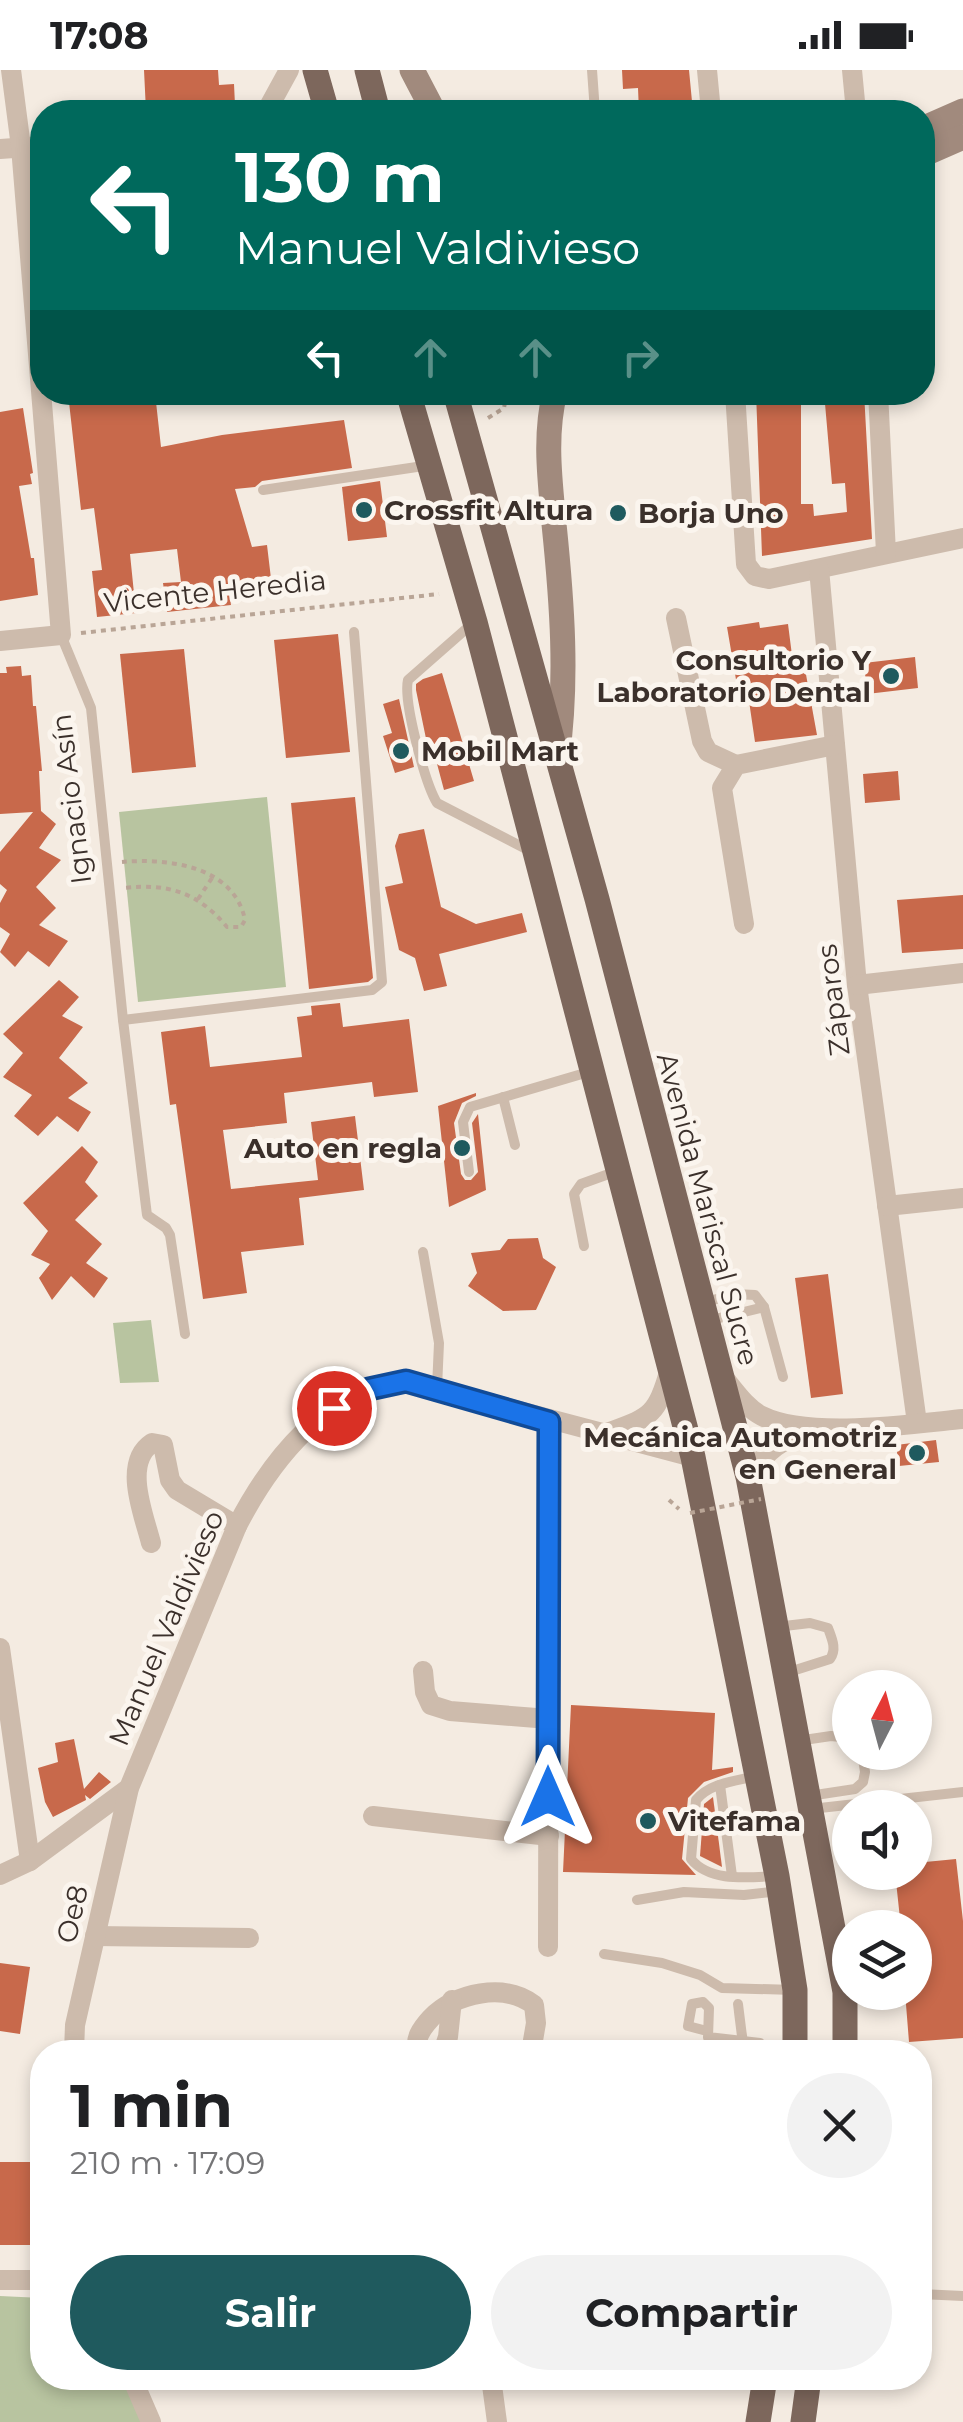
<!DOCTYPE html>
<html lang="es">
<meta charset="utf-8">
<style>
:root{--surface:#fff;--page:#f2f2f2;--text:#202124;--muted:#757577;--accent:#1f5a5e}
body{margin:0;font-family:Montserrat,sans-serif;background:var(--page);color:var(--text);height:100vh;display:flex;flex-direction:column;font-size:38px;white-space:nowrap}
*{box-sizing:border-box;margin:0}
p{font-size:32px;color:var(--muted)}
.icon{flex:none;width:55px;height:55px;fill:none;stroke:currentColor;stroke-width:2;stroke-linecap:round;stroke-linejoin:round}
.map{position:relative;flex:1;overflow:hidden}
.side{position:absolute;left:30px;top:1970px;width:902px;height:350px;display:flex;flex-direction:column;background:var(--surface);border-radius:40px;box-shadow:0 5px 15px #0003}
.side>*{flex:none}
.banner{position:absolute;left:30px;top:30px;width:905px;height:305px;border-radius:40px;box-shadow:0 5px 15px #0003;background:#00695c;color:#fff;overflow:hidden}
.needle{width:65px;rotate:6deg}
.fabs{position:absolute;left:832px;top:1600px;display:grid;gap:20px}
.fabs a{display:grid;place-items:center;width:100px;height:100px;border-radius:50%;background:var(--surface);box-shadow:0 5px 15px #0003;font-size:50px}
.pin{position:absolute;display:grid;place-items:center;width:85px;height:85px;color:#fff;margin:-42px;border:5px solid #fff;border-radius:50%;box-shadow:0 2px 10px #0007}
.me{position:absolute;width:110px;margin:-55px;rotate:0deg;stroke-linejoin:round;filter:drop-shadow(0 0 8px #0008)}
.turn{display:flex;align-items:center;gap:35px;height:210px;padding:0 40px;font-size:45px}
.turn .icon{width:130px;height:130px;stroke-width:2.5}
.turn b{display:block;font-size:70px;line-height:85px}
.lanes{display:flex;align-items:center;height:95px;padding:0 40px;background:#0003;justify-content:center;gap:50px;direction:ltr}
.lanes .off{opacity:.35}
.round{display:grid;place-items:center;flex:none;width:105px;height:105px;border-radius:52px;background:var(--page)}
.summary{display:flex;align-items:center;justify-content:space-between;height:170px;padding:0 40px}
h1{font-size:60px;font-weight:700;line-height:75px}
.primary-button{display:flex;gap:20px;margin-top:auto;padding:20px 40px}
.primary-button a{flex:1;height:115px;border-radius:60px;background:var(--accent);color:#fff;font-size:40px;font-weight:700;line-height:115px;text-align:center}
.primary-button a+a{background:var(--page);color:var(--text)}
.status{display:flex;justify-content:space-between;align-items:center;height:70px;padding:0 50px;background:var(--surface);direction:ltr}
.status svg{height:28px;fill:currentColor}
.map>svg:first-child{display:block}
.green{fill:#b8c4a0}
.building{fill:#c8694b}
.lines{fill:none;stroke-linecap:round;stroke-linejoin:round}
.path{stroke:#b9a596;stroke-width:4;stroke-dasharray:5 5;stroke-linecap:butt}
.lane{stroke:#cdbbac;stroke-width:10}
.street{stroke:#cdbbac;stroke-width:20}
.secondary{stroke:#a18a7d;stroke-width:25}
.primary{stroke:#7d675c;stroke-width:25}
.path-bridge{stroke:#b9a596;stroke-width:4;stroke-dasharray:5 5;stroke-linecap:butt}
.route-casing{stroke:#114b97;stroke-width:25}
.route{stroke:#1a73e8;stroke-width:18}
.poi-dot{fill:#1f5a5e;stroke:#fbf5ee;stroke-width:4}
.labels{text-anchor:middle;stroke-width:10;stroke-linejoin:round;paint-order:stroke}
.poi-label{font-size:28px;font-weight:bold;fill:#3b302b;stroke:#fbf5ee;text-anchor:start}
.street-label{font-size:28px;fill:#3b302b;stroke:#fbf5ee}
</style>
<div class="status"><b>17:08</b><svg viewBox="0 0 49 12"><path d="M0 12V9h3v3zM5 12V6h3v6zM10 12V3h3v9zM15 12V0h3v12zM26 1h20v11H26zM47 4h2v5h-2z"/></svg></div>
<div class="map">
<svg width="963" height="2352" viewBox="0 0 963 2352">
<rect width="100%" height="100%" fill="#f4ebe1"/>
<g class="green">
<polygon points="267,727 286,917 138,932 119,742"/>
<polygon points="151,1250 159,1312 120,1313 113,1253"/>
<polygon points="0,2226 42,2228 42,2308 126,2308 144,2352 0,2352"/>
</g>
<g class="building">
<polygon points="144,0 218,0 219,15 234,14 235,35 146,41"/>
<polygon points="622,0 689,0 693,42 639,42 638,18 623,19"/>
<polygon points="756,322 801,322 801,434 813,434 814,446 847,442 845,413 832,414 824,322 864,322 872,469 762,486"/>
<polygon points="155,323 161,377 222,365 344,350 352,398 262,411 255,417 235,419 252,477 267,475 272,517 229,521 231,535 167,542 163,513 181,512 177,479 130,484 136,543 97,547 92,501 102,500 94,438 81,440 69,332"/>
<polygon points="23,338 33,403 30,404 32,414 19,416 31,488 34,488 38,525 0,531 0,342"/>
<polygon points="380,411 387,467 348,471 342,417"/>
<polygon points="759,552 760,558 788,554 794,601 805,599 817,665 755,672 749,631 740,633 727,557"/>
<polygon points="338,564 350,682 286,688 274,570"/>
<polygon points="184,579 196,697 132,703 120,584"/>
<polygon points="915,587 918,618 867,624 864,593"/>
<polygon points="21,596 22,606 31,605 33,636 36,636 42,701 39,701 41,741 56,754 39,778 61,790 36,817 56,838 39,855 68,871 49,897 28,881 15,897 0,882 10,864 0,857 0,833 7,820 0,814 0,782 33,742 0,744 0,603 7,603 6,597"/>
<polygon points="442,603 474,711 444,720 436,690 431,692 430,688 416,620 416,614 423,609"/>
<polygon points="399,629 414,697 395,703 383,666 392,663 383,634"/>
<polygon points="898,701 900,730 865,733 863,704"/>
<polygon points="355,727 373,908 368,912 309,919 291,733"/>
<polygon points="424,759 441,837 476,854 522,843 527,862 439,884 447,916 424,921 415,888 399,880 385,817 403,813 395,776 399,764"/>
<polygon points="963,825 963,879 902,883 897,830"/>
<polygon points="59,910 79,927 62,946 83,957 59,988 88,1013 68,1028 91,1042 78,1062 57,1046 38,1066 14,1046 32,1025 3,1007 23,983 3,964"/>
<polygon points="340,933 343,957 409,949 418,1022 374,1027 372,1012 284,1023 287,1053 223,1060 231,1119 318,1110 311,1052 355,1046 364,1120 299,1128 304,1175 241,1182 247,1223 203,1229 176,1034 170,1035 161,962 205,956 210,997 302,987 297,947 312,945 311,936"/>
<polygon points="476,1023 476,1026 462,1033 454,1053 461,1104 465,1110 471,1110 478,1102 472,1053 478,1044 486,1120 449,1137 438,1036"/>
<polygon points="82,1076 98,1092 85,1112 98,1126 75,1150 102,1174 86,1193 108,1208 94,1228 71,1206 52,1230 39,1208 50,1194 31,1185 48,1161 23,1133"/>
<polygon points="538,1168 543,1188 556,1197 536,1240 503,1241 468,1216 477,1203 471,1183 500,1180 508,1169"/>
<polygon points="828,1204 843,1324 811,1328 795,1208"/>
<polygon points="936,1370 939,1392 899,1396 896,1375"/>
<polygon points="571,1635 715,1643 712,1700 733,1697 733,1702 704,1712 688,1728 682,1789 696,1805 563,1802"/>
<polygon points="74,1669 84,1719 99,1702 111,1712 90,1729 85,1725 86,1730 53,1747 45,1732 38,1698 58,1692 55,1673"/>
<polygon points="713,1727 722,1797 700,1786 704,1734"/>
<polygon points="956,1789 963,1851 963,1968 909,1972 905,1922 915,1922 915,1858 901,1858 895,1802 915,1802 915,1793"/>
<polygon points="0,1893 30,1897 20,1964 0,1961"/>
<rect x="0" y="2092" width="42" height="83"/>
</g>
<g class="lines">
<g class="path">
<polyline points="488,348 504,338 507,322"/>
<polyline points="81,563 439,524"/>
<path d="M122 792C166 788 234 795 245 850L241 857H227C198 822 167 813 123 818"/>
<polyline points="198,829 212,808"/>
<polyline points="669,1430 679,1439"/>
</g>
<g class="lane">
<polyline points="592,0 595,42"/>
<polyline points="263,420 430,395"/>
<path d="M474 552 408 610C403 631 425 713 437 733L532 782"/>
<polyline points="61,565 91,638 123,950 147,1145 166,1158 170,1165 185,1264"/>
<polyline points="123,950 372,920 382,912 354,562"/>
<polyline points="503,1027 515,1075"/>
<polyline points="469,1102 463,1052 470,1037 592,1001"/>
<polyline points="584,1176 574,1124 581,1114 617,1101"/>
<polyline points="423,1182 439,1273 437,1318"/>
<polyline points="702,1233 735,1224 755,1225 764,1237 783,1307"/>
<polyline points="707,1251 764,1237"/>
<path d="M776 1557 810 1553 828 1558C832 1569 837 1579 830 1589L786 1603"/>
<polyline points="797,1671 831,1666 850,1668"/>
<path d="M756 1706C735 1711 710 1713 696 1730L691 1789C710 1813 750 1807 777 1806"/>
<polyline points="720,1715 732,1806"/>
<polyline points="809,1726 855,1719 863,1712 865,1702 862,1682"/>
<polyline points="811,1739 963,1722"/>
<polyline points="637,1830 684,1822 744,1825 779,1821"/>
<polyline points="604,1884 662,1893 700,1905 722,1918 794,1920"/>
<polyline points="738,1934 744,1982"/>
<polyline points="707,1961 688,1956 692,1934 703,1932 709,1938 708,1967 760,1973"/>
<polyline points="920,2224 963,2226"/>
</g>
<g class="street">
<polyline points="707,0 711,42"/>
<polyline points="852,0 856,42"/>
<polyline points="266,42 289,0"/>
<polyline points="0,79 42,76"/>
<polyline points="735,322 746,494 755,506 769,509 963,468"/>
<polyline points="878,322 886,483"/>
<polyline points="819,499 857,915 917,1353"/>
<polyline points="676,548 702,671 708,682 736,695"/>
<polyline points="0,571 61,565 21,77 11,0"/>
<polyline points="744,854 722,718 736,695 835,675"/>
<polyline points="857,915 963,903"/>
<polyline points="887,1136 963,1128"/>
<path d="M724 1308C735 1321 746 1338 762 1346 808 1369 912 1354 963 1349"/>
<path d="M604 1364C650 1347 656 1348 670 1299"/>
<path d="M748 1407C766 1381 782 1369 812 1358"/>
<path d="M151 1473C144 1445 122 1393 152 1373L163 1375 170 1410 177 1420 237 1456"/>
<polyline points="0,1578 30,1791"/>
<polyline points="423,1601 425,1622 431,1635 450,1641 549,1649"/>
<polyline points="373,1746 549,1766"/>
<polyline points="0,1805 30,1791 129,1718"/>
<polyline points="95,1866 249,1868"/>
<polyline points="548,1877 549,1351"/>
<path d="M74 1982 75 1955 129 1718 237 1456C271 1390 327 1318 406 1311L693 1387"/>
<path d="M418 1982C414 1969 421 1959 431 1948 456 1923 504 1912 534 1935L536 1953 531 1982"/>
<polyline points="443,1982 448,1967 452,1930"/>
<polyline points="0,2210 42,2210"/>
<polyline points="132,2308 151,2352"/>
<polyline points="491,2308 497,2352"/>
</g>
<g class="secondary">
<polyline points="412,0 434,42"/>
<polyline points="922,59 963,41"/>
<polyline points="922,85 963,67"/>
<path d="M555 322C544 366 550 410 554 454 562 532 568 610 557 688"/>
</g>
<g class="primary">
<polyline points="315,0 327,42"/>
<polyline points="367,0 378,42"/>
<polyline points="408,322 475,552 693,1387 777,1806 795,1920 795,1982"/>
<polyline points="455,322 597,829 748,1407 845,1922 845,1982"/>
<polyline points="758,2352 765,2308"/>
<polyline points="803,2352 809,2308"/>
</g>
<polyline class="path-bridge" points="690,1443 761,1429"/>
</g>
<g class="lines">
<g class="route-casing">
<polyline id="route" points="334,1338 369,1319 406,1311 549,1352 548,1727"/>
</g>
<use href="#route" class="route"/>
</g>
<g class="poi-dot">
<circle cx="364" cy="440" r="10"/>
<circle cx="618" cy="443" r="10"/>
<circle cx="891" cy="606" r="10"/>
<circle cx="401" cy="681" r="10"/>
<circle cx="462" cy="1078" r="10"/>
<circle cx="917" cy="1383" r="10"/>
<circle cx="648" cy="1751" r="10"/>
</g>
<g class="labels">
<g class="poi-label">
<text x="384" y="450">Crossfit Altura</text>
<text x="638" y="453">Borja Uno</text>
<text x="871" y="600" text-anchor="end">Consultorio Y<tspan x="871" dy="32">Laboratorio Dental</tspan></text>
<text x="421" y="691">Mobil Mart</text>
<text x="442" y="1088" text-anchor="end">Auto en regla</text>
<text x="897" y="1377" text-anchor="end">Mecánica Automotriz<tspan x="897" dy="32">en General</tspan></text>
<text x="668" y="1761">Vitefama</text>
</g>
<g class="street-label">
<text transform="translate(215 521) rotate(-6)" y="10">Vicente Heredia</text>
<text transform="translate(71 729) rotate(-97)" y="10">Ignacio Asín</text>
<text transform="translate(833 930) rotate(-97)" y="10">Záparos</text>
<text transform="translate(708 1139) rotate(75)" y="10">Avenida Mariscal Sucre</text>
<text transform="translate(166 1558) rotate(-67)" y="10">Manuel Valdivieso</text>
<text transform="translate(72 1844) rotate(-77)" y="10">Oe8</text>
</g>
</g>
</svg>
<div class="fabs">
<a><svg class="needle" viewBox="-14 -14 28 28"><path d="M0-13l5 13h-10z" fill="#e53935"/><path d="M0 13l5-13h-10z" fill="#757577"/></svg></a>
<a><svg class="icon" aria-label="sound" viewBox="0 0 24 24"><path d="M4 9h4l5-4v14l-5-4H4zM17 9q2 3 0 6"/></svg></a>
<a><svg class="icon" aria-label="layers" viewBox="0 0 24 24"><path d="M12 4l9 5-9 5-9-5zM3 14l9 5 9-5"/></svg></a>
</div>
<div class="pin" style="left:334px;top:1338px;background:#d93025"><svg class="icon" aria-label="arrive" viewBox="0 0 24 24"><path d="M6 21V4h12l-3 4 3 4H6"/></svg></div>
<svg class="me" style="left:548px;top:1727px" viewBox="-20 -20 40 40"><path d="M0-17L14 15 0 8-14 15z" fill="#1a73e8" stroke="#fff" stroke-width="4"/></svg>
<div class="banner">
<div class="turn"><svg class="icon" aria-label="left" viewBox="0 0 24 24"><path d="M17 20v-9H6M10 6l-5 5 5 5"/></svg><div><b>130 m</b>Manuel Valdivieso</div></div>
<div class="lanes"><svg class="icon" aria-label="left" viewBox="0 0 24 24"><path d="M17 20v-9H6M10 6l-5 5 5 5"/></svg><svg class="icon off" aria-label="ahead" viewBox="0 0 24 24"><path d="M12 20V5M6 11l6-6 6 6"/></svg><svg class="icon off" aria-label="ahead" viewBox="0 0 24 24"><path d="M12 20V5M6 11l6-6 6 6"/></svg><svg class="icon off" aria-label="right" viewBox="0 0 24 24"><path d="M7 20v-9h11M14 6l5 5-5 5"/></svg></div>
</div>
<section class="side">
<div class="summary"><div><h1>1 min</h1><p>210 m · 17:09</p></div><a class="round"><svg class="icon" aria-label="close" viewBox="0 0 24 24"><path d="M6 6l12 12M18 6L6 18"/></svg></a></div>
<div class="primary-button"><a>Salir</a><a>Compartir</a></div>
</section>
</div>
